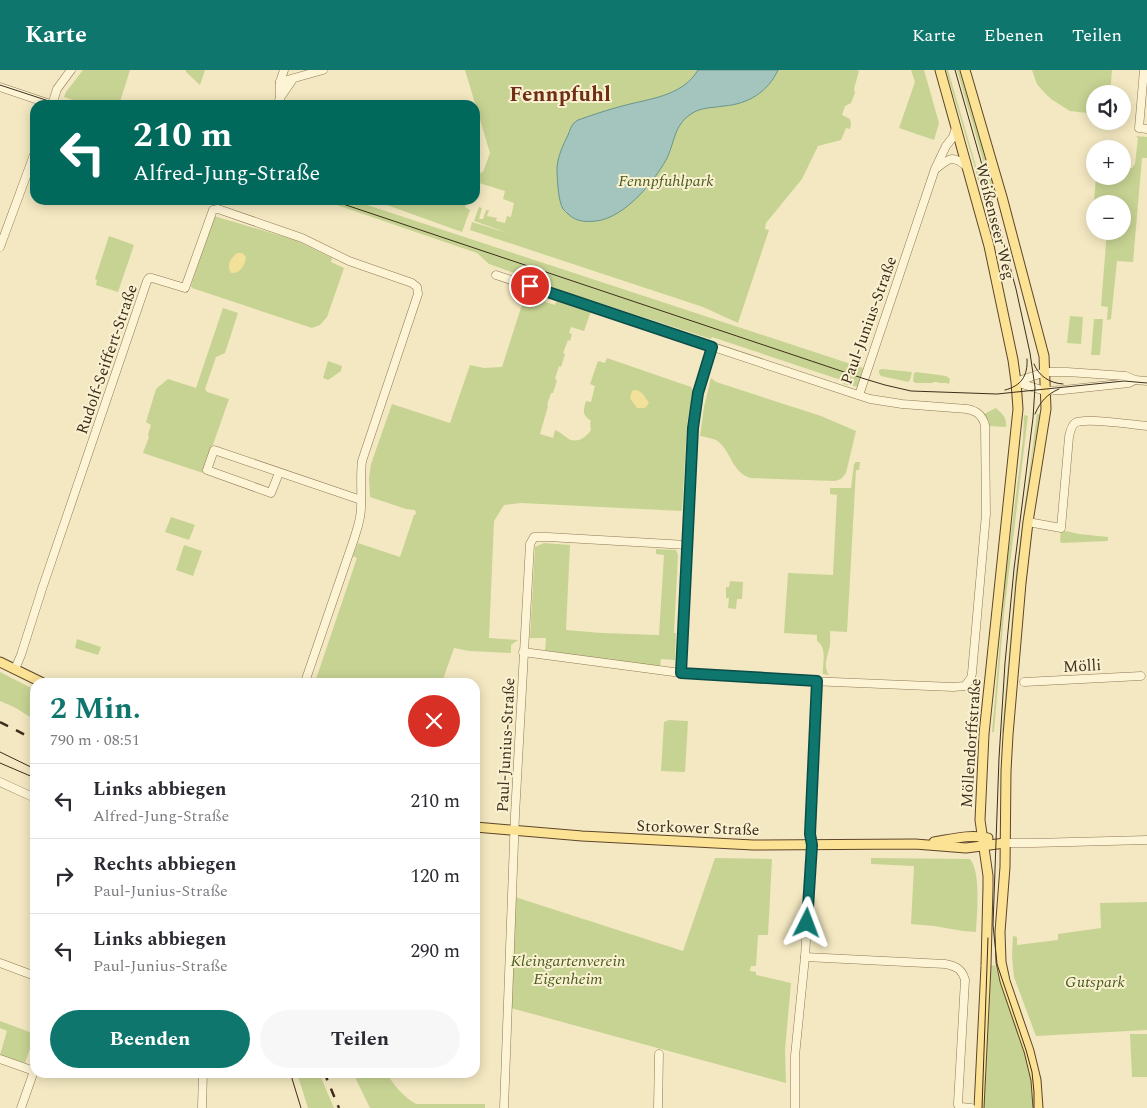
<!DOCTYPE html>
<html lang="de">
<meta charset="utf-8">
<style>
:root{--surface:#fff;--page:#f7f7f7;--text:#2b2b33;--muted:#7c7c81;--line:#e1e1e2;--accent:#0f766e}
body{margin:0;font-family:Spectral,serif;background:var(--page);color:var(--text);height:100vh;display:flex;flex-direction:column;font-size:19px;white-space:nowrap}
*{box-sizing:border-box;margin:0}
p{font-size:16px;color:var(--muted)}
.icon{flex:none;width:28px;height:28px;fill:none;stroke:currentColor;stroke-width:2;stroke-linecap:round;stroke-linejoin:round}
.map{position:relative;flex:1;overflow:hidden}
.panel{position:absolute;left:30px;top:608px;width:450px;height:400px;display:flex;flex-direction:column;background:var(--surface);border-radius:15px;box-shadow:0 2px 12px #0003}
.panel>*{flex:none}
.banner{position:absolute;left:30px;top:30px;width:450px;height:105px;border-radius:15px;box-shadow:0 2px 12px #0003;background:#00695c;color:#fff;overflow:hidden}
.controls{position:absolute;left:1086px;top:15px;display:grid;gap:10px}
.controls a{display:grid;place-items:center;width:45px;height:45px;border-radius:50%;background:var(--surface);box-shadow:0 2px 12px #0003;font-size:25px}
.pin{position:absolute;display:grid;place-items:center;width:42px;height:42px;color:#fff;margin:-21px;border:2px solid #fff;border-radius:50%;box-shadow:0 1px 5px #0007}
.me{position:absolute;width:55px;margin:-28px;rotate:3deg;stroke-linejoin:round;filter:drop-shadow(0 0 4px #0008)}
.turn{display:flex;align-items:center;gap:18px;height:105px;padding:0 20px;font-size:22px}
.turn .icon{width:65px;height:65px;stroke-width:2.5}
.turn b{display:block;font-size:35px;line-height:42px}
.round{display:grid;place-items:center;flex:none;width:52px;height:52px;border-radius:26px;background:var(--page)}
.overview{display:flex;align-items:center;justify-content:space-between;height:85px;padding:0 20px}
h1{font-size:30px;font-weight:700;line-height:38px;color:var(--accent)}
.primary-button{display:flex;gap:10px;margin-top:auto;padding:10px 20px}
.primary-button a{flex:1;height:58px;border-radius:30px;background:var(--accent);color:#fff;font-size:20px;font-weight:700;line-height:58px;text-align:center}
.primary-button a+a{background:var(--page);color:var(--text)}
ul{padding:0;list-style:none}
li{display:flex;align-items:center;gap:15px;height:75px;padding:0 20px;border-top:1px solid var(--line)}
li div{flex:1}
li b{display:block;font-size:19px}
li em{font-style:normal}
header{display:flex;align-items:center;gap:30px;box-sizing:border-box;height:70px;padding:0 25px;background:var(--accent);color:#fff}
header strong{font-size:24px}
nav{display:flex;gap:28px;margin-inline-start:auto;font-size:18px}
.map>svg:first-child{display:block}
.green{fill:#c7d393}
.sand{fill:#f3e19a}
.water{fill:#a4c5be;stroke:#69958d}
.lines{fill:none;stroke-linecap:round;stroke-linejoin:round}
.minor-casing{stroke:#8f7856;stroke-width:9}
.major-casing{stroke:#5d452b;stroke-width:11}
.minor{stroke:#fdf4d5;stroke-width:8}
.major{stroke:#fbe294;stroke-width:9}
.tram{stroke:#3d2e1c;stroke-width:1}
.rail{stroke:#3d2e1c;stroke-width:2.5;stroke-dasharray:9 9;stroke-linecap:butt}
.route-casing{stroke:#0a4d48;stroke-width:12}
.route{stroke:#0f766e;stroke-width:9}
.labels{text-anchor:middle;stroke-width:4;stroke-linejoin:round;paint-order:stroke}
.park-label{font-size:16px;font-style:italic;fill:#495c20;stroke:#faf1d1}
.street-label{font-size:16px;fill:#3d2e1c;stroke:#faf1d1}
.district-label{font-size:21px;font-weight:bold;fill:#6f2e16;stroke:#faf1d1}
</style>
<header>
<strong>Karte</strong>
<nav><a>Karte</a><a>Ebenen</a><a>Teilen</a></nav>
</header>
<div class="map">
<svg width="1147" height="1038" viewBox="0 0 1147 1038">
<rect width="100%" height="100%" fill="#f3e8c1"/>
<g class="green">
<polygon points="83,0 130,0 119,35 87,35 64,27 66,22"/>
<polygon points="186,0 205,0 200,15 186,2"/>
<polygon points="465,0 857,0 859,1 854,19 855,23 851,33 845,36 842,45 850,49 851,54 850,59 846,58 841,70 818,76 802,109 766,153 765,159 769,160 738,253 703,237 470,160 472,152 511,164 474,151 479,137 482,138 479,149 483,149 486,140 489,140 487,146 497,148 496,151 505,153 507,146 511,147 514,133 503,129 505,121 479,113 477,119 475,119 475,104 483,102 490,83"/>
<polygon points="911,0 924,0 939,53 934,70 899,58 915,12"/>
<polygon points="946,0 948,0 985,127 985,129 983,130 974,94"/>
<polygon points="957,0 959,0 996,125 993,125"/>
<polygon points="1032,0 1112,0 1110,24 1095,24 1095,44 1070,41 1051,29 1042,20 1037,14"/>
<polygon points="1136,66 1147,67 1147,88 1142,88 1133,192 1117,191 1111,249 1107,250 1108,237 1101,236 1107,161 1122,161 1122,134 1094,133 1096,106 1122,106 1123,98 1132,98 1135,94 1138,68"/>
<polygon points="322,130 352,130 863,298 858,317 843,314 844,311 712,267 711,269 575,225 573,229 559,224 561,220 489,194 477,183"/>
<polygon points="392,130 468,130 465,137 470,140 462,162 384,134 386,131"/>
<polygon points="214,146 295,170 332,188 331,192 344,198 327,247 320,255 312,258 192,218 191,216"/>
<polygon points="109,166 134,175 118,222 96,215 97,210 95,209"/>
<path d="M525 225 555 235 557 229 591 241 584 261 571 257 569 263 572 264 570 271 568 270 563 283 565 284 561 297 559 296 555 309 557 310 553 323H551L547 335 548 336 540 364 553 368 555 360C560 362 562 364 566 367 575 375 586 368 591 360L590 353 591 351C582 344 583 342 586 331L591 332 595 316 590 314 598 291 605 293 607 288 691 317 693 320 687 354 682 441 521 433 504 435 494 451 489 568 518 570 511 575V583L469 581 454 578 442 612H315L357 488 353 486 358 473 400 487 414 445 416 444 415 440 406 439 370 427 369 408 371 394 392 334 450 353 470 295 484 298 502 297Z"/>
<polygon points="223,238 238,243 225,283 216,287 205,319 207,322 229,329 203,403 143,383 149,367 148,365 151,355 146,352 156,319 168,309 196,318"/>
<polygon points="1070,246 1083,247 1081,274 1067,273"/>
<polygon points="1094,249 1103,249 1100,285 1091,285"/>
<polygon points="328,291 342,296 341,301 328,310 323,308"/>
<polygon points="882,299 912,302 910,310 908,312 904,311 881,306 879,303 879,300"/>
<polygon points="916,302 946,306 950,309 949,314 946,313 938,313 938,312 933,312 933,313 915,313 913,311 914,303"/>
<path d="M711 308 716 312 821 346 856 361 846 403 841 409 835 411 750 408C746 406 743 405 740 402 730 393 728 377 716 370 711 368 706 367 700 366L704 337Z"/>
<path d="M996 338C1003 345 1007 347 1006 357L989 356V351L984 344Z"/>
<polygon points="1037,344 1042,344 1033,381 1019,491 1014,543 1005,663 1002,663 1016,501"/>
<polygon points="1024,345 1028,346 1004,543 994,662 992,662 1006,503 1023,369"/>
<path d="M856 392H860L859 400H856L847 562 830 561C830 567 831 574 829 579 827 588 823 596 829 605L823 604C822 593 828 579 817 571V565L784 563 788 503 833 505 837 425 830 424V418H851L854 394Z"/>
<polygon points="171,447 195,455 189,470 165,462"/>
<polygon points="1061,460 1079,464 1108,467 1108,471 1061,473 1060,470"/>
<polygon points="544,473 570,475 566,560 602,563 659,565 664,485 656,484 656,479 676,480 678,485 674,563 676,563 675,590 661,589 660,597 545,581 546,568 530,568 535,477"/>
<polygon points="184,475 202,481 193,506 176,500"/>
<polygon points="730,511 743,512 742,529 737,529 736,539 728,538 729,528 726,528 726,517 729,517"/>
<polygon points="77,569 101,577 98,585 75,578"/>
<polygon points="0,602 35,620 35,650 14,637 0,631"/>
<polygon points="669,650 688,651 685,702 661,701 664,652"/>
<polygon points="715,788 772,789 768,865 758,865 756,896 751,896 750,901 756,902 756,905 791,913 785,980 786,1013 522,941 510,938 515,827 683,881"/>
<path d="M871 788 970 789C981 802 977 844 976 862L963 861 934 856 911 854 914 796 871 794Z"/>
<polygon points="1147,832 1147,960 1036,966 1014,907 1012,886 1013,866 1017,867 1017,875 1058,870 1058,864 1101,858 1100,833"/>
<path d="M995 895C1007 943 1035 987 1032 1038H983L991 896Z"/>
<polygon points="0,951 35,964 25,993 0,985 7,961 0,958"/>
<polygon points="1130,964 1147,964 1147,1007 1132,1007"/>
<polygon points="297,1003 319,1003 334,1038 308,1038"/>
<path d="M353 1003H387C393 1015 404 1027 416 1034H485V1038H370Z"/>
</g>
<g class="sand">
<path d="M237 183H242L246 187C245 195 241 203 231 203 226 195 231 188 237 183Z"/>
<path d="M634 320C642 320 645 327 649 333L645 338H637L630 328 632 321Z"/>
</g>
<path class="water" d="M698 0H778C768 22 748 34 724 36 712 38 701 37 691 44 673 56 675 73 666 90 653 113 624 148 596 151 585 152 577 152 568 144 567 143 564 140 563 139 558 131 557 107 557 97 558 86 563 75 568 65 571 58 571 54 578 50 595 44 613 38 630 34 655 28 684 24 698 0Z"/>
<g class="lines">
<g class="minor-casing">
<g id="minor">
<polyline points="1144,0 1139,58 1147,59"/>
<polyline points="280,12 323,0"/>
<polyline points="0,17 53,35"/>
<polyline points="280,28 293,9"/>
<polyline points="52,35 57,19 71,0"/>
<polyline points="277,35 280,28 280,12 284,0"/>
<path d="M937 98C949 88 953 85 966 96"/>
<polyline points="0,177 35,82"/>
<path d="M496 205 870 329 902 334 967 339C977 341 982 345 985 355L986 444 972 603 971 608 965 616 953 617 810 611 681 603 523 582"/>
<polyline points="1016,312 1045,302 1067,302 1126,306 1135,310 1147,311"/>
<polyline points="1016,312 1045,321 1063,320 1129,313 1135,310"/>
<polyline points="859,325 935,99 946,76 953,67 956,58"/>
<polyline points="279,403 271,423 207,400 214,380 361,430"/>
<path d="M1028 452 1061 458 1069 367C1070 362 1071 356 1075 353 1085 347 1134 355 1147 356"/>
<path d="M15 599 21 585 42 519 147 211 149 208H152L185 218 213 140 218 139 302 168 349 191 412 213 417 217 418 224 362 391C360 407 362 422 361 438 361 449 357 459 354 469L305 612"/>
<polyline points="681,603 693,358 697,329 712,277"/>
<polyline points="1024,612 1141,606"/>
<polyline points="0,712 35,728"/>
<polyline points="1005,773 1033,773 1147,770"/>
<path d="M805 887 945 894C956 896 962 899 965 910L958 1033V1035L961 1037 971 1038"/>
<polyline points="0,893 35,906"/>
<polyline points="0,989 34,1001"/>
<polyline points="21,1038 35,998"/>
<polyline points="202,1038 203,1002"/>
<polyline points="504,1038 515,745 530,474 534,467 548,467 687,475"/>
<polyline points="658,1038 659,984"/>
<polyline points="795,1038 795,986 805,887 812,775 811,764 817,611"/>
</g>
</g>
<g class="major-casing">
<g id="major">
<polyline points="940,0 989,176 1013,290 1016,312 1018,339 984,664 980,750 988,806 988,817 986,896 979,1038"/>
<polyline points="965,0 1002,127 1044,286 1046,339 1028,452 1021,513 1008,665 1006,701 1005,797 1000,862 1001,892 1005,911 1029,981 1036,1010 1038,1038"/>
<polyline points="0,592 41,612"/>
<polyline points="475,757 582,766 753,775 915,774 966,778 1005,773"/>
<path d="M934 772C952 769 970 764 988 768"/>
</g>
</g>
<use href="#minor" class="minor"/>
<use href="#major" class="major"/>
<g class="tram">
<polyline points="955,0 992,130 1016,219 1030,283 1035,317 1033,348 1014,499 1005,593 999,688 993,855 997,894 1026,980 1032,1002 1034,1022 1034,1038"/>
<polyline points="0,15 61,35"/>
<polyline points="331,130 865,309 885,315 911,321 997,324 1124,311 1147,313"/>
<path d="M1034 294C1039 306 1049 313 1063 314"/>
<path d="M1005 320C1021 316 1028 306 1027 289"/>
<path d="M1035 344C1040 332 1047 324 1059 319"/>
<polyline points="0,682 35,699"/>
<polyline points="0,693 35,708"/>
<polyline points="290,1002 301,1038"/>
<polyline points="982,1038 988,868"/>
</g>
<g class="rail">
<polyline points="0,652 35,670"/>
<polyline points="324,1002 339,1038"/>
</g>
</g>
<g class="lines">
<g class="route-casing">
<polyline id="route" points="530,216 712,277 698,323 693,358 681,603 817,611 810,764 812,775 807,853"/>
</g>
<use href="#route" class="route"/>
</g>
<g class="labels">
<g class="park-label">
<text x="666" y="116">Fennpfuhlpark</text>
<text x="568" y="896">Kleingartenverein<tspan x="568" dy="18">Eigenheim</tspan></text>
<text x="1095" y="917">Gutspark</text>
</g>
<g class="street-label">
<text transform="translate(996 151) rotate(76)" y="6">Weißenseer Weg</text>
<text transform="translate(868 250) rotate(-70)" y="6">Paul-Junius-Straße</text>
<text transform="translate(106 289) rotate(-71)" y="6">Rudolf-Seiffert-Straße</text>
<text transform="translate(1082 595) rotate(-3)" y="6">Mölli</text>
<text transform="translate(970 673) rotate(-86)" y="6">Möllendorffstraße</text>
<text transform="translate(505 675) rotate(-87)" y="6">Paul-Junius-Straße</text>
<text transform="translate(698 757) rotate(2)" y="6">Storkower Straße</text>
</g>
<g class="district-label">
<text x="560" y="31">Fennpfuhl</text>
</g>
</g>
</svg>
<div class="controls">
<a><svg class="icon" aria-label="sound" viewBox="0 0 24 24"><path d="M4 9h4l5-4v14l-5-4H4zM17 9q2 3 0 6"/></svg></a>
<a>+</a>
<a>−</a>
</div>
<div class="pin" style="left:530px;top:216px;background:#d93025"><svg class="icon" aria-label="arrive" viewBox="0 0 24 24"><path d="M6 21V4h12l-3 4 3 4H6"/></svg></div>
<svg class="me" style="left:807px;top:853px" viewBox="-20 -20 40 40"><path d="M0-17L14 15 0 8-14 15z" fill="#0f766e" stroke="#fff" stroke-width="4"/></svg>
<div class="banner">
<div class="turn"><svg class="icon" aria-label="left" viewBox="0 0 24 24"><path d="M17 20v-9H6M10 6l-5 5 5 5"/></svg><div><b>210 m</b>Alfred-Jung-Straße</div></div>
</div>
<section class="panel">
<div class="overview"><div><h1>2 Min.</h1><p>790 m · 08:51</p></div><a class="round" style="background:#d93025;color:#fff"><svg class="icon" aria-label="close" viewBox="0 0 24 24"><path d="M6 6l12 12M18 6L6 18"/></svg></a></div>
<ul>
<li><svg class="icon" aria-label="left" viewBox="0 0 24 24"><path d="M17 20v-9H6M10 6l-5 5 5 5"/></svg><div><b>Links abbiegen</b><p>Alfred-Jung-Straße</p></div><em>210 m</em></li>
<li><svg class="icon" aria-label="right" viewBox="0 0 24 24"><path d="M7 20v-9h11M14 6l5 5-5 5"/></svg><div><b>Rechts abbiegen</b><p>Paul-Junius-Straße</p></div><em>120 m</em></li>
<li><svg class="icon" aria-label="left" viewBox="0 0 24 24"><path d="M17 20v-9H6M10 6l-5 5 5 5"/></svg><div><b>Links abbiegen</b><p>Paul-Junius-Straße</p></div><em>290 m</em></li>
</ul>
<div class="primary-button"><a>Beenden</a><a>Teilen</a></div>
</section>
</div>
